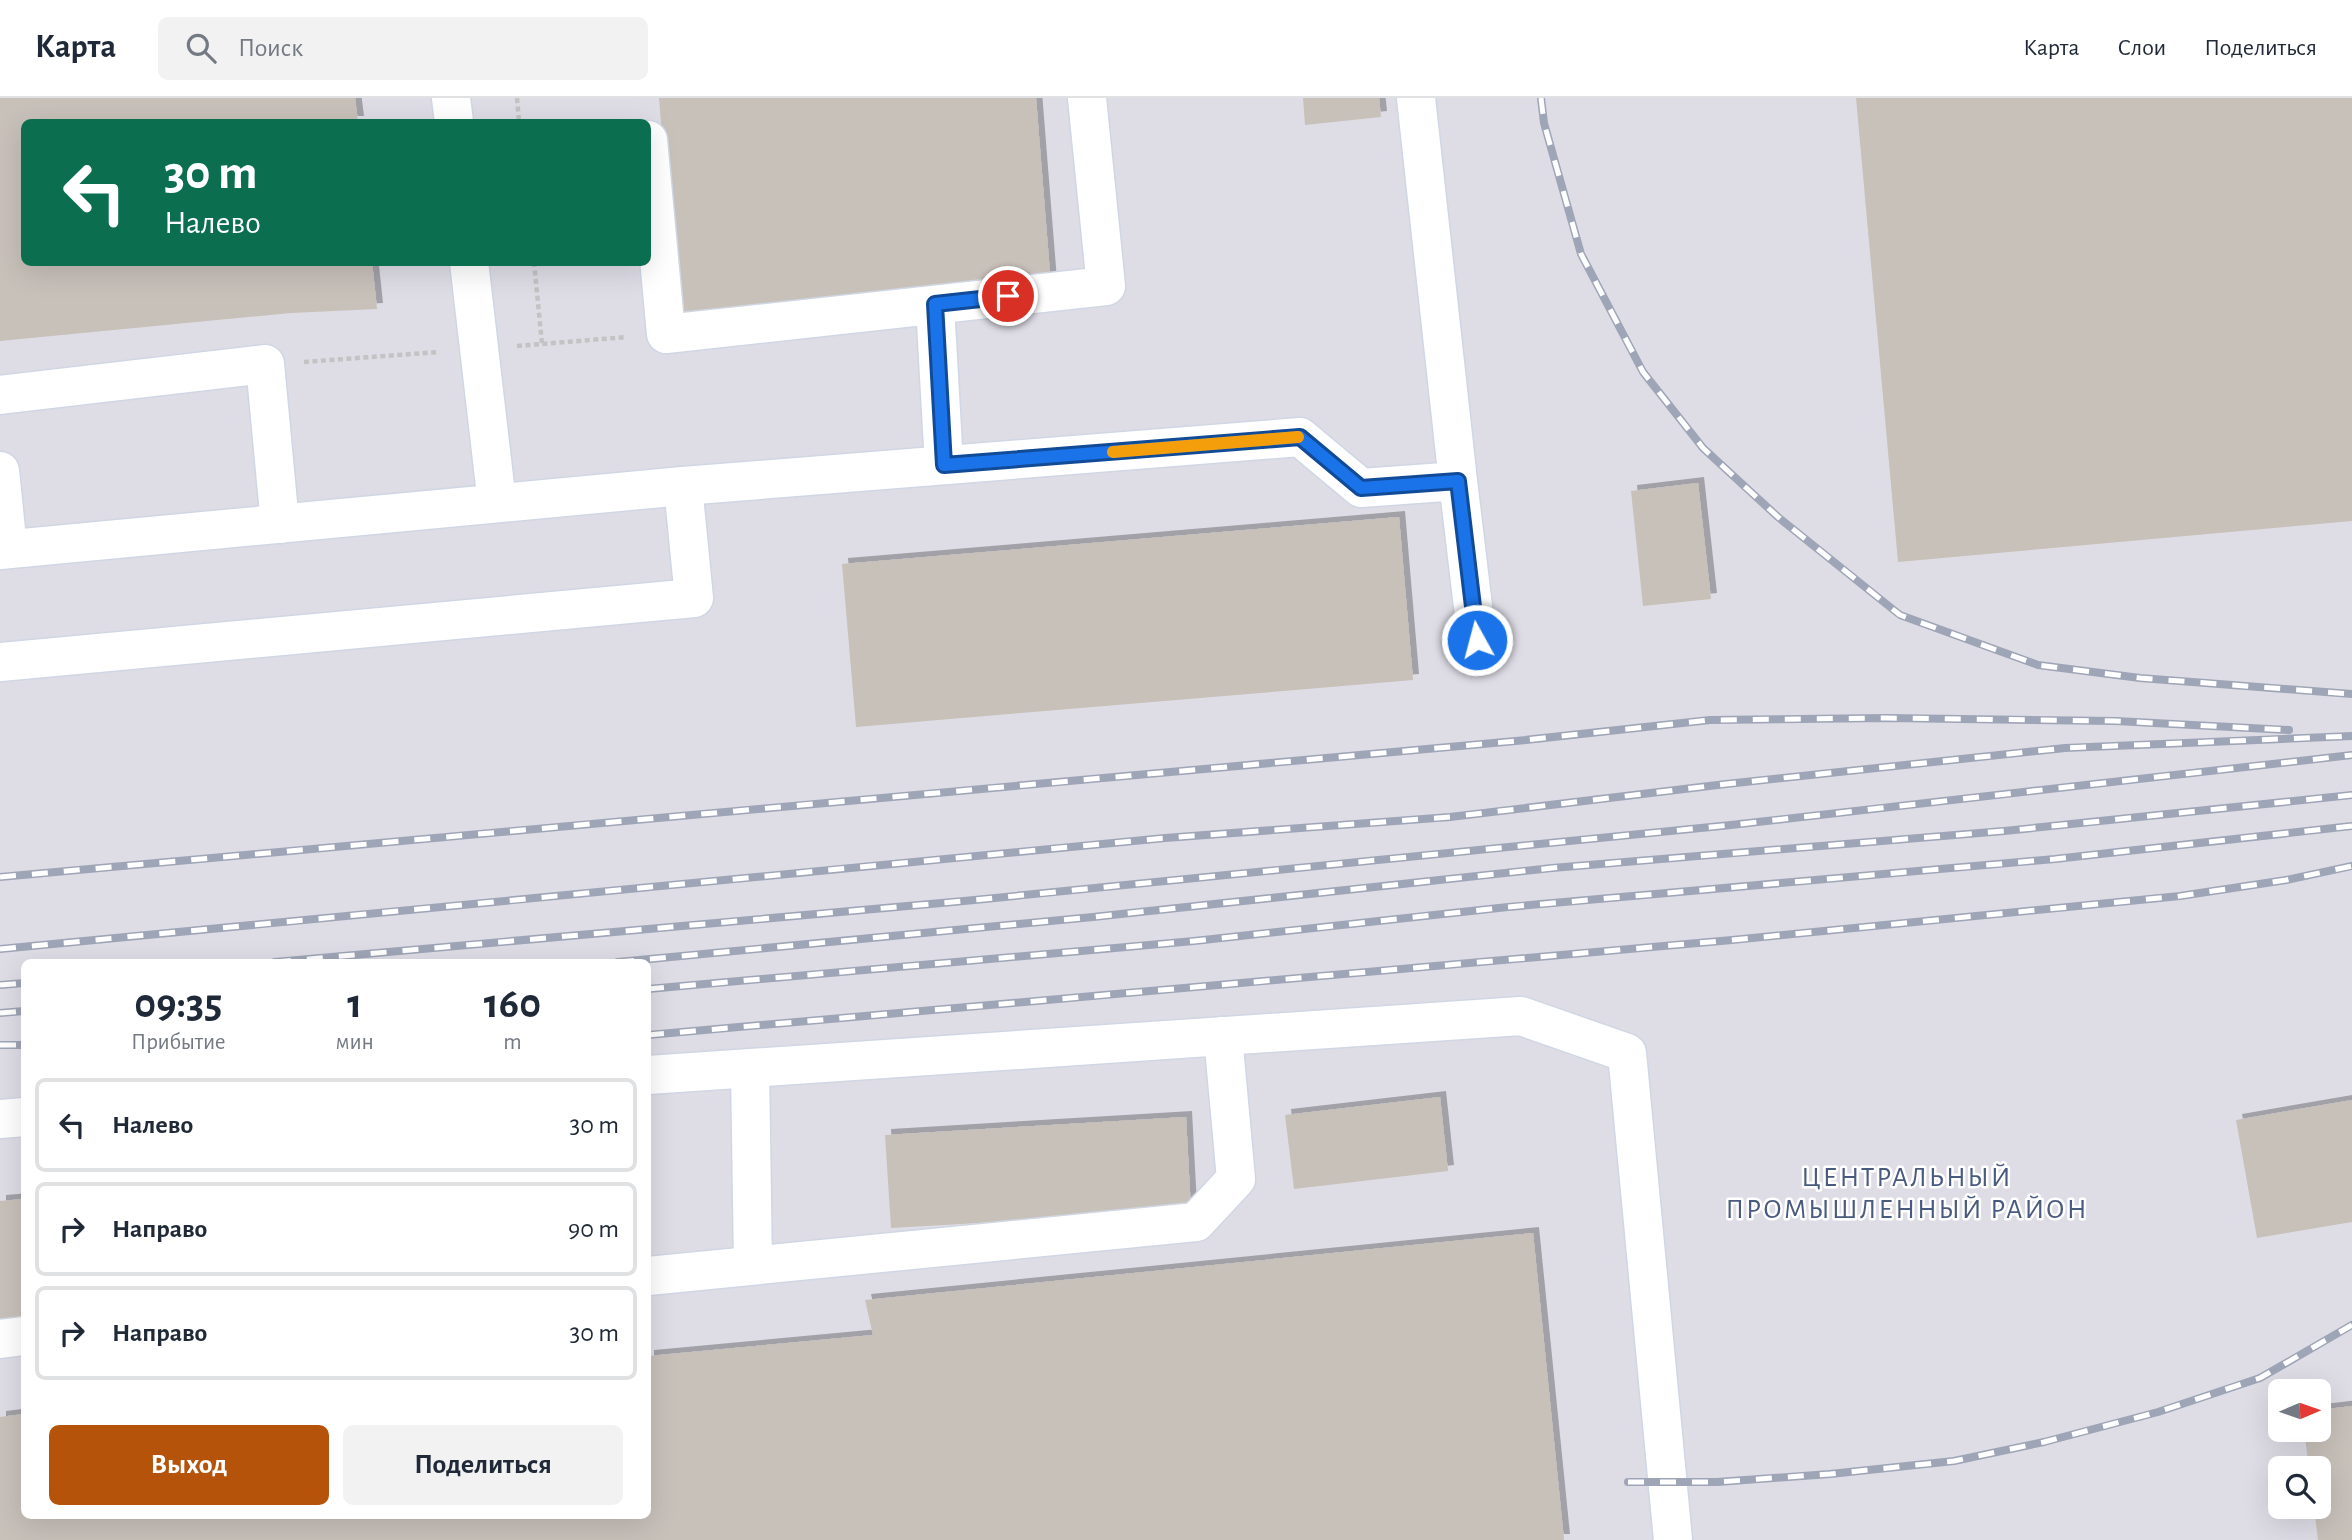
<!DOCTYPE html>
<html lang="ru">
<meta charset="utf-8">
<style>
:root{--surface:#fff;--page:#f2f2f3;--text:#1f2937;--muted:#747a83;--line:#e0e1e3;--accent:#b45309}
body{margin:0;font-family:"Alegreya Sans",sans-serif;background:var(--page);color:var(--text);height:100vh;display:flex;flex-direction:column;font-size:26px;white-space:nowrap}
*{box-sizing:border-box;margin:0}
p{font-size:23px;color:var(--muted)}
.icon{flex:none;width:38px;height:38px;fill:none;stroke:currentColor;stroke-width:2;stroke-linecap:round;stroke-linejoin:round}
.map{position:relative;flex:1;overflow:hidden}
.side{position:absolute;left:21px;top:861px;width:630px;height:560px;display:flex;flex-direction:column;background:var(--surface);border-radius:10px;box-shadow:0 7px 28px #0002}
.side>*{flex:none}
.guide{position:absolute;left:21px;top:21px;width:630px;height:147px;border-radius:10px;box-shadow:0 7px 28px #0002;background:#0b6e4f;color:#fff;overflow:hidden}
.needle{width:46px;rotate:88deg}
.fabs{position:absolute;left:2268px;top:1281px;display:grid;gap:14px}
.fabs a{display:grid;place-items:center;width:63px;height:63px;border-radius:10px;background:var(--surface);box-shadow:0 7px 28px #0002;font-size:35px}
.pin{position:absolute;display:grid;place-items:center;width:60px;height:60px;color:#fff;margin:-30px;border:4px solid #fff;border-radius:50%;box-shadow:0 2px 7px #0007}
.me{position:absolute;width:77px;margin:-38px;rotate:353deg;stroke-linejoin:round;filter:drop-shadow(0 0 5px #0008)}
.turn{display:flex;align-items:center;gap:24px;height:147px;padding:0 28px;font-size:32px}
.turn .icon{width:91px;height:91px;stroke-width:2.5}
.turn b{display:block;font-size:49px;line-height:60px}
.eta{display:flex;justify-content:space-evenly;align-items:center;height:119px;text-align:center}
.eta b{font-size:42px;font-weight:700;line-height:49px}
.action{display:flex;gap:14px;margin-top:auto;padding:14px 28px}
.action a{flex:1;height:80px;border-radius:10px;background:var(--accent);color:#fff;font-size:28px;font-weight:700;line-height:80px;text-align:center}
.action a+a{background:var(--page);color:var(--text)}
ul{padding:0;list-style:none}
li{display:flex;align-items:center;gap:21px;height:94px;margin:0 14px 10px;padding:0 14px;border:4px solid var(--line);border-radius:10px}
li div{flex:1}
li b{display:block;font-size:26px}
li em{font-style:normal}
header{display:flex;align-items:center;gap:42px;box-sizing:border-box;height:98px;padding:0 35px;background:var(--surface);border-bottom:2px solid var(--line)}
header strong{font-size:33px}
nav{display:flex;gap:38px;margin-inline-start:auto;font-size:24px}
.search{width:490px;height:63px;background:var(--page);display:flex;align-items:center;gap:18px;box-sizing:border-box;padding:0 24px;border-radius:10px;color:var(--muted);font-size:26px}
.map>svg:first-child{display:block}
.industrial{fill:#dedce5;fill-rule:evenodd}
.building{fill:#c8c1ba;filter:url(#shadow)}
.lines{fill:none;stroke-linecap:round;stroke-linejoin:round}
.minor-casing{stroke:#d0d7e4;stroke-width:41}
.path{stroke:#c3c3c3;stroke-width:4.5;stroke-dasharray:5 3.5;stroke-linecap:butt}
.minor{stroke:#fff;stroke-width:38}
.rail-casing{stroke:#9ea5b6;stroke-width:8}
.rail{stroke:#fff;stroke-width:5;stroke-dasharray:16;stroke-linecap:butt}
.route-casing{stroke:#114b97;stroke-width:18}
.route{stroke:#1a73e8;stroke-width:12}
.slow{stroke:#f59e0b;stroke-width:12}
.labels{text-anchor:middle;stroke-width:5;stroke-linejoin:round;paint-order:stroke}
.quarter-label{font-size:28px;letter-spacing:2px;fill:#485a7e;stroke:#fff}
</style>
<header>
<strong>Карта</strong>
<div class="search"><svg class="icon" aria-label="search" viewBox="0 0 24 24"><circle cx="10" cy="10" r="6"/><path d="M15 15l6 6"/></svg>Поиск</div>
<nav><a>Карта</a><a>Слои</a><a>Поделиться</a></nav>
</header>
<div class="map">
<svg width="2352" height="1442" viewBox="0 0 2352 1442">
<defs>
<filter id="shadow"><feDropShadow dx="6" dy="-6" stdDeviation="0" flood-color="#0004"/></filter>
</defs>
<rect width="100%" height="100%" fill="#ede3db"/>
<path class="industrial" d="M0 0H2352V1442H0ZM24 24H648V164H24ZM24 864H648V1418H24ZM2280 1293H2319V1332H2280ZM2280 1370H2319V1409H2280Z"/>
<g class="building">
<polygon points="0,0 355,0 358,24 24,24 24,164 372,164 377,211 291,215 0,243"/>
<polygon points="659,0 1036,0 1051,188 677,218"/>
<polygon points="1303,0 1379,0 1381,19 1305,27"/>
<polygon points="1856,0 2352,0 2352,423 1898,464"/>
<polygon points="1698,385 1711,501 1643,508 1631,393"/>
<polygon points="1399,419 1413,582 856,629 842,466"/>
<polygon points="1440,999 1448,1073 1294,1091 1285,1017"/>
<polygon points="2352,1002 2352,1124 2257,1140 2236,1022"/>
<polygon points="1186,1019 1191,1113 891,1130 885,1037"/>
<polygon points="24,1101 24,1220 0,1221 0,1103"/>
<polygon points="1533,1135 1564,1442 0,1442 0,1319 24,1316 24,1418 648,1418 648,1258 873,1237 865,1202"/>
<polygon points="2352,1308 2352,1442 2318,1442 2314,1409 2319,1409 2319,1370 2309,1370 2304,1332 2319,1332 2319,1312"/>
</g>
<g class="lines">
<g class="minor-casing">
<g id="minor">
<polyline points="451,0 454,24"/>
<polyline points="1416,0 1458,383"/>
<polyline points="648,42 666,236 1106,188 1087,0"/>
<polyline points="469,164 497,405"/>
<polyline points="935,207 944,367"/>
<polyline points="0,297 265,266 280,426"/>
<polyline points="0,373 8,451"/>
<polyline points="683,388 1300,339 1361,390 1458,383 1477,542"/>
<polyline points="0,452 683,388 694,500 0,564"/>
<polyline points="750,970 753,1167"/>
<polyline points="648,977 1521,918 1627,955 1673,1442"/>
<polyline points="0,1021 24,1019"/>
<polyline points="648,1178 1196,1124 1236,1081 1223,938"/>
<polyline points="0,1241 24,1238"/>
</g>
</g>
<g class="path">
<polyline points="517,0 519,24"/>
<polyline points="534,164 542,246"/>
<polyline points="517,248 627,239"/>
<polyline points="304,264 439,254"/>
</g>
<use href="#minor" class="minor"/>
<g class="rail-casing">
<g id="rail">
<polyline points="1541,0 1544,25 1581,156 1643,274 1703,350 1778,419 1900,517 2038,567 2140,580 2352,596"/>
<polyline points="0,779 1516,643 1710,622 1887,620 2116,623 2289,632"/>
<polyline points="0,851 1165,740 1450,719 1726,686 2065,650 2352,638"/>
<polyline points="275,864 964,803 1731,727 2352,657"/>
<polyline points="618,864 1093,819 1552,770 2004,733 2352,697"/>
<polyline points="0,887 24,885"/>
<polyline points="648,891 1194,843 1508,809 2055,761 2352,728"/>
<polyline points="0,915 24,913"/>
<polyline points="648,937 1732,842 2180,798 2286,782 2352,768"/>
<polyline points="0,947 24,947"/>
<polyline points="1628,1384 1717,1384 1830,1376 1954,1363 2044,1344 2158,1314 2260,1280 2352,1227"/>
</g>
</g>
<use href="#rail" class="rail"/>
</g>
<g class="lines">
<g class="route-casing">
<polyline id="route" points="1008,198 935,206 944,367 1300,339 1361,390 1458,383 1477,542"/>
</g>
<use href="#route" class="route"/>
<polyline class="slow" points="1113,354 1298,339"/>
</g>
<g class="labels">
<g class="quarter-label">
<text x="1907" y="1088">ЦЕНТРАЛЬНЫЙ<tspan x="1907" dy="32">ПРОМЫШЛЕННЫЙ РАЙОН</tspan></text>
</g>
</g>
</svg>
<div class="fabs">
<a><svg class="needle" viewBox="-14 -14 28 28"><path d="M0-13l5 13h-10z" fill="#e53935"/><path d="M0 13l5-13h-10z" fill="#747a83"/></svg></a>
<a><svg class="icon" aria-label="search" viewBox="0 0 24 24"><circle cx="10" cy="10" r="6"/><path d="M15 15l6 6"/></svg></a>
</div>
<div class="pin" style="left:1008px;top:198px;background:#d93025"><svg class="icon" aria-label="arrive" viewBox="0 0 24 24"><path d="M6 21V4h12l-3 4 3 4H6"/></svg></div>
<svg class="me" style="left:1477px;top:542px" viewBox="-20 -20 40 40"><circle r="17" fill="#1a73e8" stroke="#fff" stroke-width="3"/><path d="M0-11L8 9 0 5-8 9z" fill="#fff"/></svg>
<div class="guide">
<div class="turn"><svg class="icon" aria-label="left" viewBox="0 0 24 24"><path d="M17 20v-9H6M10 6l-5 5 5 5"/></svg><div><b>30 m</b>Налево</div></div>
</div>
<section class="side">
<div class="eta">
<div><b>09:35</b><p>Прибытие</p></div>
<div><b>1</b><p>мин</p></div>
<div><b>160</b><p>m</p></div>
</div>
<ul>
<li><svg class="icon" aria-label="left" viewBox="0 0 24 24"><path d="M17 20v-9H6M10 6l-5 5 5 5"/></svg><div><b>Налево</b></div><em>30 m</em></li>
<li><svg class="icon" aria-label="right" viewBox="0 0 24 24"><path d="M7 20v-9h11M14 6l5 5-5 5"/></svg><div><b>Направо</b></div><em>90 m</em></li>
<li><svg class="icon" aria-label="right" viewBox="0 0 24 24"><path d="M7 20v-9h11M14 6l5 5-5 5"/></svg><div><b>Направо</b></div><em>30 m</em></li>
</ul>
<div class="action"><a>Выход</a><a>Поделиться</a></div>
</section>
</div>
